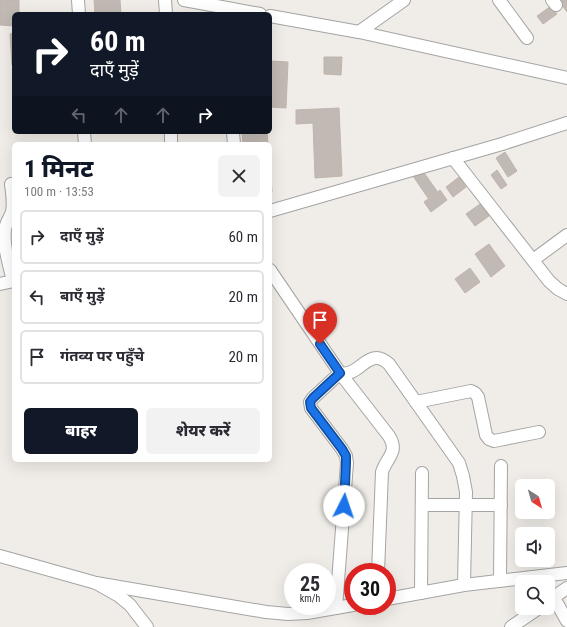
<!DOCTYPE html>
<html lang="hi">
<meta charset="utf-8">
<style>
:root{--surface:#fff;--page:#f2f2f3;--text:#2b2b33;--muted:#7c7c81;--line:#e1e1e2;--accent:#111827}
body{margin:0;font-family:"Roboto Condensed","Noto Sans Devanagari",sans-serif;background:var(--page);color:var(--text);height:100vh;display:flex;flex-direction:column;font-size:15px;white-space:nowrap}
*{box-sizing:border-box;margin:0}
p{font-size:13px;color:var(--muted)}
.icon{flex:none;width:22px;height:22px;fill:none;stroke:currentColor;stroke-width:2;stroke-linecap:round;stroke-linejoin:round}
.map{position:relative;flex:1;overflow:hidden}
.sheet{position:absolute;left:12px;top:142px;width:260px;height:320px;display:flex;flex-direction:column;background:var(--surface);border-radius:6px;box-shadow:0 4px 16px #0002}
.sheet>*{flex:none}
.hud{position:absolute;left:12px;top:12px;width:260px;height:122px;border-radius:6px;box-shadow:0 4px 16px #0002;background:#111827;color:#fff;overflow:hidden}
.needle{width:26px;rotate:143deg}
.buttons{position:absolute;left:515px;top:479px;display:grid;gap:8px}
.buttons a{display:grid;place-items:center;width:40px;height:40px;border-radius:6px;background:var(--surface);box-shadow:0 4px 16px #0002;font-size:20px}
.speed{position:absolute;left:284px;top:563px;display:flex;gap:8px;font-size:20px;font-weight:700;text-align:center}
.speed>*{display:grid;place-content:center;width:52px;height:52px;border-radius:50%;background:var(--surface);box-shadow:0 4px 16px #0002;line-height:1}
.speed small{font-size:10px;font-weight:400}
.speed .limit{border:6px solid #d22;background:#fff;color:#111}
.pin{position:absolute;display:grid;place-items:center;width:34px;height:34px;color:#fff;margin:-41px -17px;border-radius:50% 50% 50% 0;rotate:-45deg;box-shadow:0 0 4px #0007}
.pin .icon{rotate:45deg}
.me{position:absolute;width:44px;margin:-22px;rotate:4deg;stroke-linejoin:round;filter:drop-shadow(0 0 3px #0008)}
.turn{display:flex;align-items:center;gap:14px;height:84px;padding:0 12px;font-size:18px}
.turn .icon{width:52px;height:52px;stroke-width:2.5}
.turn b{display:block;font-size:28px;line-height:34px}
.lanes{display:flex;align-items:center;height:38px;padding:0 12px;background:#0003;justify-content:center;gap:20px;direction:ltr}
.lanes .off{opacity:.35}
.round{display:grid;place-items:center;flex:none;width:42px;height:42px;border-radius:6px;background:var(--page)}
.headline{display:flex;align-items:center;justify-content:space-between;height:68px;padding:0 12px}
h1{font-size:24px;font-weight:800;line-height:30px;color:var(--accent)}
.button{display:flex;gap:8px;margin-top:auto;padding:8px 12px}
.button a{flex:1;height:46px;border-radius:6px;background:var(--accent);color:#fff;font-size:16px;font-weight:800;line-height:46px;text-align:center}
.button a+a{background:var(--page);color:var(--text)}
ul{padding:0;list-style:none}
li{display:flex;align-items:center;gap:12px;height:54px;margin:0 8px 6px;padding:0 4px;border:2px solid var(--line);border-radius:6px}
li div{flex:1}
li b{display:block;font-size:15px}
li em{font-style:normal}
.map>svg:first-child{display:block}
.building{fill:#c1b9b4;stroke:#c1b4ab}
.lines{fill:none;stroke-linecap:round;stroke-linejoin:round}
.minor-casing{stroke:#a4a4a4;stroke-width:14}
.minor{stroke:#fff;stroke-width:12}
.route-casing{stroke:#114b97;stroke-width:10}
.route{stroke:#1a73e8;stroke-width:7}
</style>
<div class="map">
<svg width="567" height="627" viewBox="0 0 567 627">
<rect width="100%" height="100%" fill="#f0ede8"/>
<g class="building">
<polygon points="0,0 19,0 19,14 14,14 14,26 0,25"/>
<polygon points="94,0 120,0 121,14 95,14"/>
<polygon points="558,0 567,0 567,12"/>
<polygon points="551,6 557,14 543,24 537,16"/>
<polygon points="14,33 14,65 12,65 10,34"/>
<polygon points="324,57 342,57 341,75 324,74"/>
<polygon points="270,61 288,62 286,108 270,107"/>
<polygon points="339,108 342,176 315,178 313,123 296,124 296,110"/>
<polygon points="242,132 267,132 268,144 243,144"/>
<polygon points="505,152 517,171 508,177 496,158"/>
<polygon points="270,164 272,192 270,192"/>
<polygon points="422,170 437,191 428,198 413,176"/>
<polygon points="497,170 507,185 501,189 491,175"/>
<polygon points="459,177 466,187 453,197 446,187"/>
<polygon points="440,190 447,200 431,212 424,202"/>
<polygon points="480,204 489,216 475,226 466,214"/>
<polygon points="489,244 505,266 491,277 475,254"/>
<polygon points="470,268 480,282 465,293 455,279"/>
</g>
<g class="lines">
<g class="minor-casing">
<g id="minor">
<polyline points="78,0 79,14"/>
<polyline points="165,0 166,14"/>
<polyline points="184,0 260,14"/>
<polyline points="499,0 527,38"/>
<polyline points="552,0 556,5"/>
<polyline points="270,16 359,32 567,78"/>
<polyline points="359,32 404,0"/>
<polyline points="84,132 85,144"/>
<polyline points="171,132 171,144"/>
<polyline points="233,132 234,144"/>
<polyline points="453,158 549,281 558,289 567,294"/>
<path d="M11 184C12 193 14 202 12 212 10 218 6 222 5 229 3 246 9 264 13 281"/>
<polyline points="270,211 502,144 567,123"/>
<polyline points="533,260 567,235"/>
<path d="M270 270 340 373C360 378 368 345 389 364L459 463 463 476 466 492 464 585"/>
<polyline points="0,284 14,281"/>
<polyline points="416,402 471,391 475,393 478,397 486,435 489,439 494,441 539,432"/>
<polyline points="422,505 501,505"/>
<polyline points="0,556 96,583 119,596 130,605 147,627"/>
<polyline points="500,581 501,466"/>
<polyline points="96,583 266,612 288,614 307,613 353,605"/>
<polyline points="421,593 422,473"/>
<polyline points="554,598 567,621"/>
<polyline points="387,599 464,585 567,573"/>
<polyline points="548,601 567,588"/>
<path d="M336 608 347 463 346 456 342 449 311 408 310 402 313 398 340 373 389 436C399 452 387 457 382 472L378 572"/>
<polyline points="511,627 539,608"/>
</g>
</g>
<use href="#minor" class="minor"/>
</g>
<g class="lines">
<g class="route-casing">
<polyline id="route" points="320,344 340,373 313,398 310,402 311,408 342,449 346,456 346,463 344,506"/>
</g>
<use href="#route" class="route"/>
</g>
</svg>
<div class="buttons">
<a><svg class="needle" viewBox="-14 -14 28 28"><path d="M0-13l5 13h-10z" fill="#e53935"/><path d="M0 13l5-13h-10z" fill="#7c7c81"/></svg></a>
<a><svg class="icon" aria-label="sound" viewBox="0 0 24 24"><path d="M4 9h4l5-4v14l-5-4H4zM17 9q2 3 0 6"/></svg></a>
<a><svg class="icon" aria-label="search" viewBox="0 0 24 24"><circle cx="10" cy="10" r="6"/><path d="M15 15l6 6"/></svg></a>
</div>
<div class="speed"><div>25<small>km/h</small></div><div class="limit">30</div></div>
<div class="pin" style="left:320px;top:344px;background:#d93025"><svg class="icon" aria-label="arrive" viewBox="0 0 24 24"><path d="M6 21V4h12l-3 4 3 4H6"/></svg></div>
<svg class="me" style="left:344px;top:506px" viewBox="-20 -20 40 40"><circle r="19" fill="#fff"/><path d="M0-13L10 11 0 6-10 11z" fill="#1a73e8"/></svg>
<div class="hud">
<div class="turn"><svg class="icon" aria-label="right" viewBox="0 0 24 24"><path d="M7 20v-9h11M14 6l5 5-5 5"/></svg><div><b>60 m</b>दाएँ मुड़ें</div></div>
<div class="lanes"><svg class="icon off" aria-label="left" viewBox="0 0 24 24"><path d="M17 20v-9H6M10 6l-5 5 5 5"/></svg><svg class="icon off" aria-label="ahead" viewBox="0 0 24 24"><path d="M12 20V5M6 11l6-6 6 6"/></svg><svg class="icon off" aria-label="ahead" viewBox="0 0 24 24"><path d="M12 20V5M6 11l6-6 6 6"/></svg><svg class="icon" aria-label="right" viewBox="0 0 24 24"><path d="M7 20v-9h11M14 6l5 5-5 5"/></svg></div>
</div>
<section class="sheet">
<div class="headline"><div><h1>1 मिनट</h1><p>100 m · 13:53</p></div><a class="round"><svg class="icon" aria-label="close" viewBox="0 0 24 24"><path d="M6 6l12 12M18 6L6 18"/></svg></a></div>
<ul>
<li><svg class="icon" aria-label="right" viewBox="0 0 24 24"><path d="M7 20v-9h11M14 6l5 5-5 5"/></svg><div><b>दाएँ मुड़ें</b></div><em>60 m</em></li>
<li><svg class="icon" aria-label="left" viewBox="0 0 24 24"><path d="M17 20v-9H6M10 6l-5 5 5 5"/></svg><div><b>बाएँ मुड़ें</b></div><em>20 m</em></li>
<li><svg class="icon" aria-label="arrive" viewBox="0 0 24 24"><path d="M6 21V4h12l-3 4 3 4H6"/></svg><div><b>गंतव्य पर पहुँचे</b></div><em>20 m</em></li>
</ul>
<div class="button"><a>बाहर</a><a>शेयर करें</a></div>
</section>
</div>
